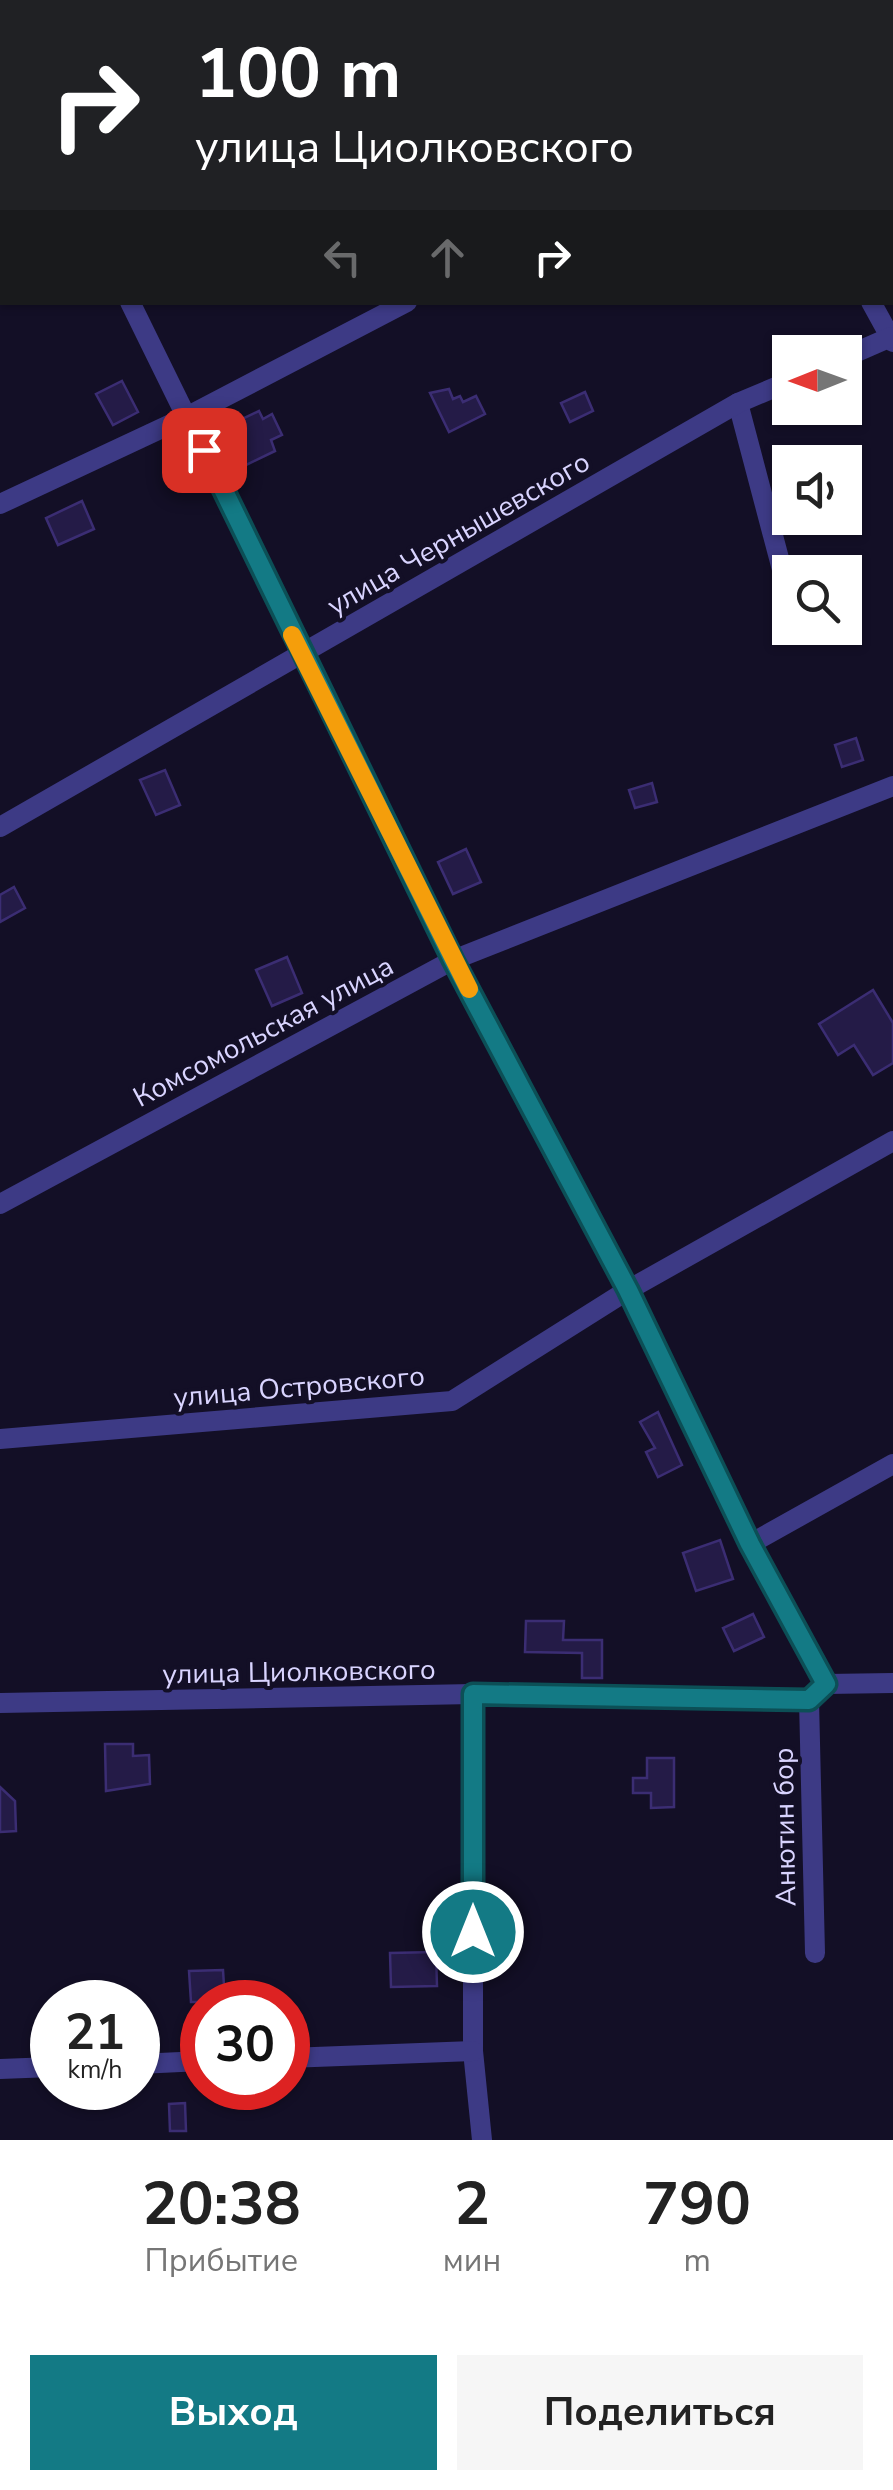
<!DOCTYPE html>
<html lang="ru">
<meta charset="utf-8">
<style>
:root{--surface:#fff;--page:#f6f6f6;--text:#222;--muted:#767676;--accent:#137a85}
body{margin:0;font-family:"Nunito Sans",sans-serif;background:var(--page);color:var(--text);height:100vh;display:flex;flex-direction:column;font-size:38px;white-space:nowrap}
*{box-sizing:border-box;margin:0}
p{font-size:32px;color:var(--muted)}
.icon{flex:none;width:55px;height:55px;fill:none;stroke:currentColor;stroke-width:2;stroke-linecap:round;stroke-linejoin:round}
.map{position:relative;height:2140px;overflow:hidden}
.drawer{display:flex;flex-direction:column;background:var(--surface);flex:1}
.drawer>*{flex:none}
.banner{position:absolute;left:0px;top:0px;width:895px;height:305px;box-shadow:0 2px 8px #0004;background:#202124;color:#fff;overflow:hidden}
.needle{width:65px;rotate:269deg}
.controls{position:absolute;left:772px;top:335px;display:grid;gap:20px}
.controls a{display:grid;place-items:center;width:90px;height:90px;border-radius:0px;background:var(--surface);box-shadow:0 2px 8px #0004;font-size:50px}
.speed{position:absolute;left:30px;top:1980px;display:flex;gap:20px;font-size:50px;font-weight:700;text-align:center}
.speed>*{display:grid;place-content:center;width:130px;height:130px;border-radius:50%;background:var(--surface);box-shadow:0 2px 8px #0004;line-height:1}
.speed small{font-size:25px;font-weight:400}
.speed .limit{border:15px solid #d22;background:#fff;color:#111}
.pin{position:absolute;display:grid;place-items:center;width:85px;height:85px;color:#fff;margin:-42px;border-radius:20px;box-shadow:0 5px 15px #0006}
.me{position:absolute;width:110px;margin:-55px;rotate:0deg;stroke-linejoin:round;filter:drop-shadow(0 0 8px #0008)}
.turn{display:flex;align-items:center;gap:35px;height:210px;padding:0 30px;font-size:45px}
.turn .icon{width:130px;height:130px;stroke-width:2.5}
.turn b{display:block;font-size:70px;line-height:85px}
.lanes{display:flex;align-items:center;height:95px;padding:0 30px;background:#0003;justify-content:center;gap:50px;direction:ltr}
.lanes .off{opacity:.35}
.eta{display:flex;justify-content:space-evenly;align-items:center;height:170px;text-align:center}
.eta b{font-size:60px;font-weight:700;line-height:70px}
.button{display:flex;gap:20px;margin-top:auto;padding:20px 30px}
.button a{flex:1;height:115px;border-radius:0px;background:var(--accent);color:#fff;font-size:40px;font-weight:700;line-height:115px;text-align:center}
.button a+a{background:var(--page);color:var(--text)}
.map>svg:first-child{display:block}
.building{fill:#241b47;stroke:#3b2d73;stroke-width:2.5}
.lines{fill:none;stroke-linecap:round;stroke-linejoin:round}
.minor{stroke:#3d3a85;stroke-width:20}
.route-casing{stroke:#0c4f56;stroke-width:25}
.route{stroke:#137a85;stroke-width:18}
.slow{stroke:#f59e0b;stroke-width:18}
.labels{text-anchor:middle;stroke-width:8;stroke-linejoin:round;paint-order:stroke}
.street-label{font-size:28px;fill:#d9d4ff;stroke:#130f26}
</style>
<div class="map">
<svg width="893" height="2140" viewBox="0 0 893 2140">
<rect width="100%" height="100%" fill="#130f26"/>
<g class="building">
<polygon points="122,381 138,412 113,425 96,394"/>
<polygon points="449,389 453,399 460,396 463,402 476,396 485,414 449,432 430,393"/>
<polygon points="585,392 593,411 570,422 561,403"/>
<polygon points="259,411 263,419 272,414 282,435 271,440 275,451 244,466 225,427"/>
<polygon points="82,501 94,529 58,545 46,518"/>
<polygon points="856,738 863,760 842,767 835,745"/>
<polygon points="165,770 180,805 156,815 140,780"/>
<polygon points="652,783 657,802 635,808 629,790"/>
<polygon points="466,849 481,882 453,894 438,862"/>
<polygon points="14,887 25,908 0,922 0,895"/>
<polygon points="287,957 302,993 272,1006 256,970"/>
<polygon points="873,990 893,1023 893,1063 873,1075 854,1045 838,1055 819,1024"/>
<polygon points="658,1412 682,1465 658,1477 646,1452 655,1448 640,1422"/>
<polygon points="720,1540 733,1579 696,1591 683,1553"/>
<polygon points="753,1614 764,1637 734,1651 723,1628"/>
<polygon points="526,1621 564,1621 563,1640 602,1640 602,1678 582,1678 582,1653 525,1652"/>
<polygon points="105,1744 133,1744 133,1756 149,1755 150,1784 106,1791"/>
<polygon points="647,1758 674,1758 674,1807 651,1808 651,1793 633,1793 633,1778 647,1778"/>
<polygon points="0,1787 15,1801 16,1831 0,1832"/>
<polygon points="436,1952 437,1986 391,1987 390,1953"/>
<polygon points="223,1970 225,2002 191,2002 189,1971"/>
<polygon points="185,2103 186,2131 170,2131 169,2104"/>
</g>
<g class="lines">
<g class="minor">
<polyline points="0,0 1,0"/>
<polyline points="707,0 708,2"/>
<polyline points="397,2 403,0"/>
<polyline points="0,47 2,52"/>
<polyline points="0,197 2,196"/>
<polyline points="130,302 453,960 628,1290 750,1544 826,1684"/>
<polyline points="871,302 893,342"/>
<polyline points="845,357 891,337"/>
<polyline points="738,403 790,600"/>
<polyline points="0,504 188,416 407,302"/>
<polyline points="0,827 738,403 790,381"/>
<polyline points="0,1204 453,960 893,786"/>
<polyline points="0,1439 452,1401 628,1290 893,1141"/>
<polyline points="750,1544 893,1464"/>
<polyline points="473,1694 473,2051 482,2140"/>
<polyline points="809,1700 815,1953"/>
<polyline points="0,1703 473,1694 809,1700 826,1684 893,1683"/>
<polyline points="288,2058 473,2051"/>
<polyline points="138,2064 202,2061"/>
<polyline points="0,2069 52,2067"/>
</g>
</g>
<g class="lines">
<g class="route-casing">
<polyline id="route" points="204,450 453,960 628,1290 750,1544 826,1684 809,1700 473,1694 473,1932"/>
</g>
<use href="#route" class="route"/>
<polyline class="slow" points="292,635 469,989"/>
</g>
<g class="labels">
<g class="street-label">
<text transform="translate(458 533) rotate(-30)" y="10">улица Чернышевского</text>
<text transform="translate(263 1031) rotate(-28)" y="10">Комсомольская улица</text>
<text transform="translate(299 1386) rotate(-5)" y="10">улица Островского</text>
<text transform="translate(299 1671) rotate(-1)" y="10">улица Циолковского</text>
<text transform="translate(784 1827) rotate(-91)" y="10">Анютин бор</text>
</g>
</g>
</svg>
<div class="controls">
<a><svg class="needle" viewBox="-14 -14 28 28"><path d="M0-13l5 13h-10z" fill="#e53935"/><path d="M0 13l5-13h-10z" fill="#767676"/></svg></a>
<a><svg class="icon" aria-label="sound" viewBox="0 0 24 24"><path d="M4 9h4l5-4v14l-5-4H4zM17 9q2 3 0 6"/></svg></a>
<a><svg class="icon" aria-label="search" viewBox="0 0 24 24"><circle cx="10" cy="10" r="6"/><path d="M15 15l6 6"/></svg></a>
</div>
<div class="speed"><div>21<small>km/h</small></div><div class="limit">30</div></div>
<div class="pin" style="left:204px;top:450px;background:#d93025"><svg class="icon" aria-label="arrive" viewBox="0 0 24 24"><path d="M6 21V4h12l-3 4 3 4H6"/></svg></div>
<svg class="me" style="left:473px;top:1932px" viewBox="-20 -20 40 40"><circle r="17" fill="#137a85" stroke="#fff" stroke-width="3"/><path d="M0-11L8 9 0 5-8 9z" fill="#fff"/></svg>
<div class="banner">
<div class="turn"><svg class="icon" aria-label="right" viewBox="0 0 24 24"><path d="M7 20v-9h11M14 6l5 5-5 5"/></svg><div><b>100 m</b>улица Циолковского</div></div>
<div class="lanes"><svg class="icon off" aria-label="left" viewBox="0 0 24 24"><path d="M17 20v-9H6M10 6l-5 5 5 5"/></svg><svg class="icon off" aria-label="ahead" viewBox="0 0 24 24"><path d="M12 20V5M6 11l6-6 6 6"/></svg><svg class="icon" aria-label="right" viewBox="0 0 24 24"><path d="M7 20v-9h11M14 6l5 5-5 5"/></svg></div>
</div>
</div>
<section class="drawer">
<div class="eta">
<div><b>20:38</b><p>Прибытие</p></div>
<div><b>2</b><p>мин</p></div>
<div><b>790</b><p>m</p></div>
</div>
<div class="button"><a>Выход</a><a>Поделиться</a></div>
</section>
